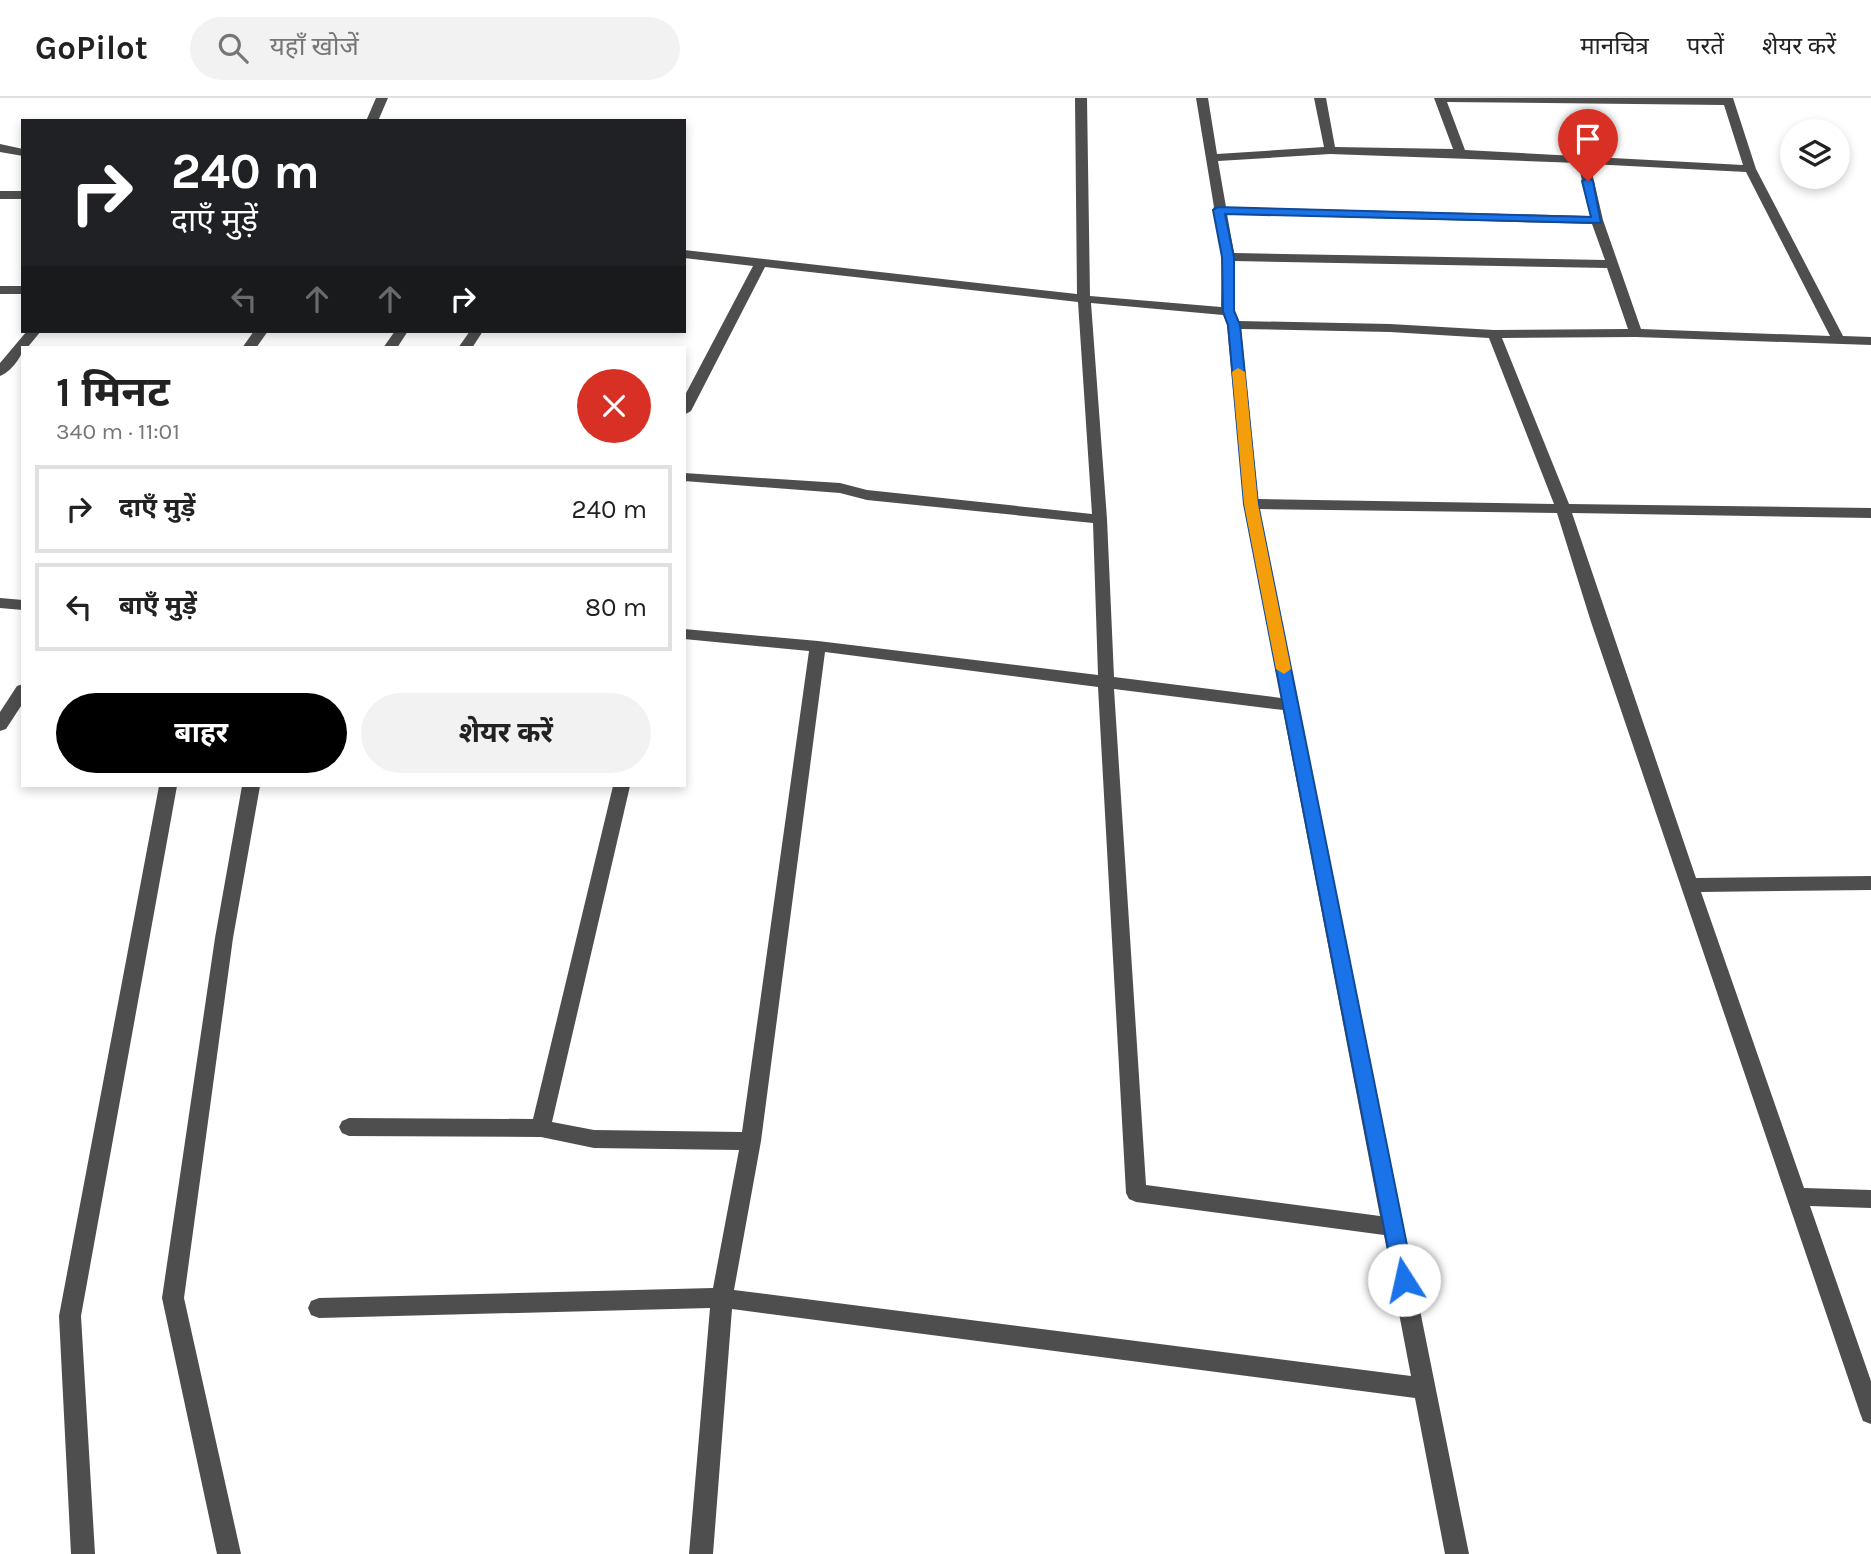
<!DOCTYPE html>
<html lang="hi">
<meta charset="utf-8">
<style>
:root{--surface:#fff;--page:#f2f2f2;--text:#222;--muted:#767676;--line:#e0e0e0;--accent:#000}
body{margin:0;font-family:Karla,"Noto Sans Devanagari",sans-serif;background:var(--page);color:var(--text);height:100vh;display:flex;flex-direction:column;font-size:26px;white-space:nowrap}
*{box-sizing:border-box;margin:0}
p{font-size:23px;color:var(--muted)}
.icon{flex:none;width:38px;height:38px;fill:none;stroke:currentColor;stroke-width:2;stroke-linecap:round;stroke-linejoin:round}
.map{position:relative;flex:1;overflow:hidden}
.details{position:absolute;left:21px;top:248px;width:665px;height:441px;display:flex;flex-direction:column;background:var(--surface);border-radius:0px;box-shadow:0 4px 10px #0003}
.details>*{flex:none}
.guide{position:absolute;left:21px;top:21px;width:665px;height:214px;border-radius:0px;box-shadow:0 4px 10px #0003;background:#202124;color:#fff;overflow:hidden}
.fabs{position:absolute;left:1780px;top:21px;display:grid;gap:14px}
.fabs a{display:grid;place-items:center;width:70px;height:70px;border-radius:50%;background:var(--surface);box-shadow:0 4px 10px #0003;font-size:35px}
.pin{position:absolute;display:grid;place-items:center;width:60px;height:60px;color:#fff;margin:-72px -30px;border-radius:50% 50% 50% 0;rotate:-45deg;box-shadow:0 0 7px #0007}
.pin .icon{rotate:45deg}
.me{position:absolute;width:77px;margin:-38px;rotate:350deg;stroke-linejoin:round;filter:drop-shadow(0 0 5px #0008)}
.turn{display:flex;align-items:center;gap:24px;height:147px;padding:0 35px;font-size:32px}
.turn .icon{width:91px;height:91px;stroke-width:2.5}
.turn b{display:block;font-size:49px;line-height:60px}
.lanes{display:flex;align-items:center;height:66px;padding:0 35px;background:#0003;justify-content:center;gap:35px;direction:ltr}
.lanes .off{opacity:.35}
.round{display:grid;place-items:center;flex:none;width:74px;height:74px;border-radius:37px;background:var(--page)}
.head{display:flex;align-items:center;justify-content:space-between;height:119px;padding:0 35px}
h1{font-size:42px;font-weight:700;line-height:52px}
.primary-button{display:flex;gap:14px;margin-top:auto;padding:14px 35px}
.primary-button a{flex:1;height:80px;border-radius:42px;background:var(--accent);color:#fff;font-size:28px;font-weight:700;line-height:80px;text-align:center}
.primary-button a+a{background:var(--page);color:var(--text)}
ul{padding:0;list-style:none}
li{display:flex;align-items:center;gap:21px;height:88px;margin:0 14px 10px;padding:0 21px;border:4px solid var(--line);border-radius:0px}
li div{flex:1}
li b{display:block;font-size:26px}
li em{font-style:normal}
header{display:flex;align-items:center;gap:42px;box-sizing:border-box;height:98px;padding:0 35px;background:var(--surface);border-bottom:2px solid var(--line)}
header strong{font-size:33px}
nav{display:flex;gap:38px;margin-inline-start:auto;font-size:24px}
.search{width:490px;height:63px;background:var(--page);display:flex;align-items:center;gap:18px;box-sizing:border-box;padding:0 24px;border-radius:38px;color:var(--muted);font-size:26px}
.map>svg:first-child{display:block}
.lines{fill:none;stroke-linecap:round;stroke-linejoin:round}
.minor{fill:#4e4e4e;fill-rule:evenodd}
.route{fill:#1a73e8;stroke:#114b97;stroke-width:2}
.slow{fill:#f59e0b}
</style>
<header>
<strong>GoPilot</strong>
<div class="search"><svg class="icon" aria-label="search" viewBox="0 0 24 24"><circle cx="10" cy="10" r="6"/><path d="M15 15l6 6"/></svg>यहाँ खोजें</div>
<nav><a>मानचित्र</a><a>परतें</a><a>शेयर करें</a></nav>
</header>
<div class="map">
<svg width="1871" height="1456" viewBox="0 0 1871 1456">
<rect width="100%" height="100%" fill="#fff"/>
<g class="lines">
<g class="minor">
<polygon points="376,0 388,0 378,23 366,23"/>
<path d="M1075 0H1087L1090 198 1221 209 1222 159 1215 115 1212 112 1214 109 1196 0H1208L1217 56 1324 49 1314 0H1326L1335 49 1453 51 1434 0H1733L1756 71 1843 238 1871 239V247L1636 239 1502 240 1569 406 1871 410V420L1572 415 1696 780 1871 778V792L1701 794 1804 1090 1871 1092V1110L1810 1108 1871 1283V1326L1863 1323 1860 1315 1591 524 1557 415 1259 411 1469 1456H1445L1415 1300 732 1211 713 1456H689L710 1210 319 1220 311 1217 308 1210 311 1203 319 1200 713 1190 739 1052 594 1050 541 1039 349 1038 342 1035 339 1029 342 1023 349 1020 533 1021 613 688H630L552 1024 594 1032 742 1034 809 553 684 541V531L818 543 1098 577 1093 425 867 402 840 395 684 383V375L840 385 867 392 1092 416 1078 204 765 169 691 313 684 317V299L753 168 684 160V152L1077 196ZM1447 4 1724 7 1743 67 1465 52ZM1330 56 1578 65 1590 118 1226 109 1218 63ZM1590 66 1746 74 1830 238 1641 231 1603 122ZM1227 116 1592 126 1605 162 1234 155ZM1234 163 1607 170 1628 231 1494 232 1390 226 1239 223 1235 213ZM1091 205 1223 217 1227 227 1244 406 1281 600 1114 579 1107 421ZM1241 231 1390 234 1489 240 1554 406 1258 401ZM825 554 1098 589 1126 1095 1129 1101 1136 1104 1384 1137 1411 1278 734 1192 761 1043ZM1114 591 1283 612 1380 1118 1146 1087Z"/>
<polygon points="0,46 23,51 23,58 0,54"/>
<rect x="0" y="93" width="23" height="8"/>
<rect x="0" y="188" width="23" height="8"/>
<path d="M27 233H41L27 250H23C22 260 9 275 0 278V265Z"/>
<polygon points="254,233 268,233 256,250 242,250"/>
<polygon points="395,233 408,233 397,250 383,250"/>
<polygon points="470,233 483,233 472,250 458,250"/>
<polygon points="0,500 23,502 23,512 0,510"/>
<polygon points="23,586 23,605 6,631 0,633 0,614 17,588"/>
<polygon points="159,688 177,688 81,1218 95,1456 71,1456 59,1218"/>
<polygon points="242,688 260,688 233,840 184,1200 241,1456 217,1456 162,1200 215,840"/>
</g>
</g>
<polygon class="route" points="1588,80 1593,83 1601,125 1225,116 1234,159 1234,213 1240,227 1258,406 1414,1182 1411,1189 1404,1191 1397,1189 1394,1182 1244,406 1228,227 1223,213 1222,159 1213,112 1218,109 1591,119 1582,83"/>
<polygon class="slow" points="1238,270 1245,274 1258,406 1291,571 1284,576 1276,571 1244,406 1232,274"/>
</svg>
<div class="fabs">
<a><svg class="icon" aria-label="layers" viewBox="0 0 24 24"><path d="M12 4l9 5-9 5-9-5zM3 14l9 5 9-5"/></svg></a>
</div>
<div class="pin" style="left:1588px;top:83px;background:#d93025"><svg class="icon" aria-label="arrive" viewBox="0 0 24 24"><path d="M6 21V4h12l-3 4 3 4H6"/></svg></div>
<svg class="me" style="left:1404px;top:1182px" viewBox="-20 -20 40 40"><circle r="19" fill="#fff"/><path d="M0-13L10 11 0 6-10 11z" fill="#1a73e8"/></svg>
<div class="guide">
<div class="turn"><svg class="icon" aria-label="right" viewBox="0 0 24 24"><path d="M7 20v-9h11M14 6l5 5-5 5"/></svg><div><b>240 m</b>दाएँ मुड़ें</div></div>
<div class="lanes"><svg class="icon off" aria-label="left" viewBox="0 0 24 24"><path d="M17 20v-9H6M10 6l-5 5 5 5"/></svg><svg class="icon off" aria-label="ahead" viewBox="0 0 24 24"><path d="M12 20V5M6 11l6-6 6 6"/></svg><svg class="icon off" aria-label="ahead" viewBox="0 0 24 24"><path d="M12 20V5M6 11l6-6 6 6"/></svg><svg class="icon" aria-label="right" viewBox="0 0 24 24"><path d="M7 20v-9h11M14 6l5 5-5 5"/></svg></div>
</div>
<section class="details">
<div class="head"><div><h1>1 मिनट</h1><p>340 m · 11:01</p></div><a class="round" style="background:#d93025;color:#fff"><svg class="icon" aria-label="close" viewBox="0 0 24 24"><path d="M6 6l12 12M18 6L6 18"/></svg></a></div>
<ul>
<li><svg class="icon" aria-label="right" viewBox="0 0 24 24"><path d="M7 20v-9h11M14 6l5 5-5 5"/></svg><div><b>दाएँ मुड़ें</b></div><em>240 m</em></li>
<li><svg class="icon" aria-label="left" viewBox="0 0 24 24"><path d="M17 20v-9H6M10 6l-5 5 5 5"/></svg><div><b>बाएँ मुड़ें</b></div><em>80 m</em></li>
</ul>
<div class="primary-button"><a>बाहर</a><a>शेयर करें</a></div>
</section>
</div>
